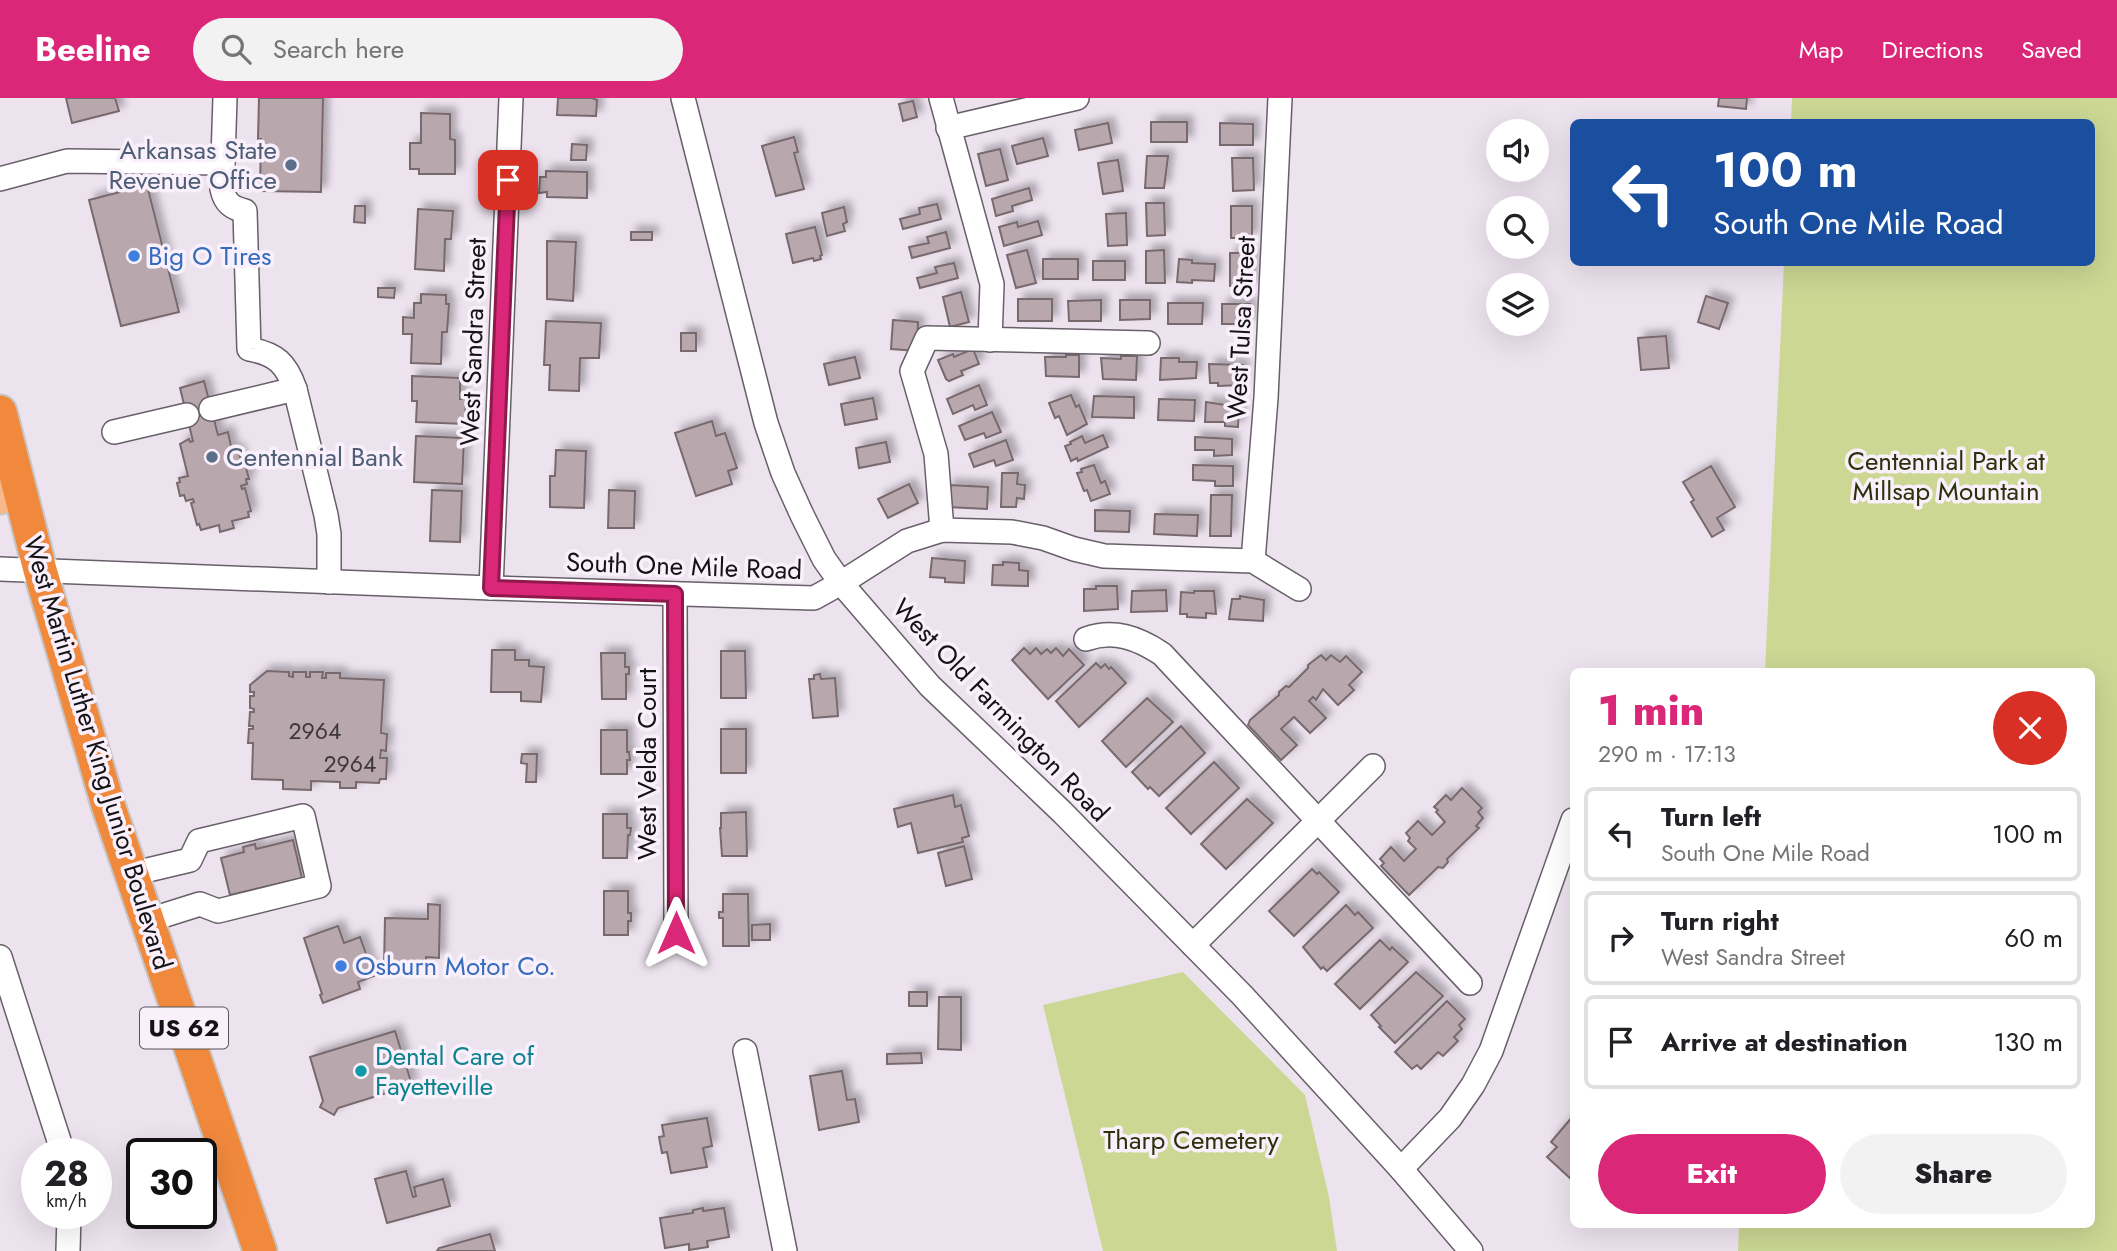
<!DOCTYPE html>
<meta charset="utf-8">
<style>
:root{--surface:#fff;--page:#f2f2f2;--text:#202124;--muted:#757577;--line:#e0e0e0;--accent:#db2777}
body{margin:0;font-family:Jost,sans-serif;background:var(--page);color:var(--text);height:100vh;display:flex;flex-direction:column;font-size:26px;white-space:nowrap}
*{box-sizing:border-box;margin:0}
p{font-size:23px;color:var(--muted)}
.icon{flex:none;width:38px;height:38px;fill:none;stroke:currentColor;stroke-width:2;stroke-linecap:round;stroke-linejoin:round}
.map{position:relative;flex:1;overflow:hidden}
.sheet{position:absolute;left:1570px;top:570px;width:525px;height:560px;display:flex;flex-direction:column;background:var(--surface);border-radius:10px;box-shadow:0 7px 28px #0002}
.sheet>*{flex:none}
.top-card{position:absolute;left:1570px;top:21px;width:525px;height:147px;border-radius:10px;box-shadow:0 7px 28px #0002;background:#1a4fa0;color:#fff;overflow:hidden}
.buttons{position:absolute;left:1486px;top:21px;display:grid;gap:14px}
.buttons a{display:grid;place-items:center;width:63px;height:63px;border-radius:50%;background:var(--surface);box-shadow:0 7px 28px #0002;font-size:35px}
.speed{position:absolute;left:21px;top:1040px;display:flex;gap:14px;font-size:35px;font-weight:700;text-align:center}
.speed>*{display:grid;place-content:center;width:91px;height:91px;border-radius:50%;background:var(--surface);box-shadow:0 7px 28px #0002;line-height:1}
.speed small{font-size:18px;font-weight:400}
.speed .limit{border:4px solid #111;border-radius:10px;background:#fff;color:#111}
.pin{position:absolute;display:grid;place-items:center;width:60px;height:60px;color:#fff;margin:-30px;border-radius:14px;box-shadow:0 4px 10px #0006}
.me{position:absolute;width:77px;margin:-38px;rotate:0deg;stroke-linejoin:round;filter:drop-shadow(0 0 5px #0008)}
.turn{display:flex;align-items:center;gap:24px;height:147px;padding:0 28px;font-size:32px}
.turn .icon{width:91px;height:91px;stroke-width:2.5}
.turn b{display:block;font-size:49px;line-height:60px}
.round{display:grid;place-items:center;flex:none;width:74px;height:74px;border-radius:37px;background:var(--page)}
.headline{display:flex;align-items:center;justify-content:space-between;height:119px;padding:0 28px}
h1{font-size:42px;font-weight:800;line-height:52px;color:var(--accent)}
.button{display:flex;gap:14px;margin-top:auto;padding:14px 28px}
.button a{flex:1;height:80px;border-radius:42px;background:var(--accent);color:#fff;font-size:28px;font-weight:800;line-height:80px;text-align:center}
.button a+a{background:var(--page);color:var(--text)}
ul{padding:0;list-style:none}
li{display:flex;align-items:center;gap:21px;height:94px;margin:0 14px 10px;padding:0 14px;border:4px solid var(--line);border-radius:10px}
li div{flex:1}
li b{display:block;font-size:26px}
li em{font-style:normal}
header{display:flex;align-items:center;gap:42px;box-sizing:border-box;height:98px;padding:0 35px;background:var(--accent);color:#fff}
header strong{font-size:33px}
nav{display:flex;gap:38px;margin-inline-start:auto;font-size:24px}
.search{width:490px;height:63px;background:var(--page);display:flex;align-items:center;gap:18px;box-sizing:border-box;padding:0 24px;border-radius:38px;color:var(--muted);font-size:26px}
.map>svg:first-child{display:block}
.green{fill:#cbd793}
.building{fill:#b8a7ac;stroke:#78696d;stroke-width:2;filter:url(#shadow)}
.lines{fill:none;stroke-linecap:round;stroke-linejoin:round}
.minor-casing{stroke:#685f6a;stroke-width:26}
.major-casing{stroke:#c7c6c7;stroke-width:33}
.highway-casing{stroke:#c7c6c7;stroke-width:37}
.minor{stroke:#fff;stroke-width:23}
.major{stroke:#f7b88b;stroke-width:30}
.highway{stroke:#f1893d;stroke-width:33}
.route-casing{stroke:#8e194d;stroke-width:18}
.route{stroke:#db2777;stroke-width:12}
.service-dot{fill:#5c6f8a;stroke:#faf0fc;stroke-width:2.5}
.shop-dot{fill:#3f7fe0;stroke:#faf0fc;stroke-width:2.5}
.culture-dot{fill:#0f9aa8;stroke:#faf0fc;stroke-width:2.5}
.labels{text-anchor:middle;stroke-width:7;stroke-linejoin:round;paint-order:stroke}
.number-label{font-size:23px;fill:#3e373c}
.shield{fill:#faf0fc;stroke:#5a555b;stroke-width:2}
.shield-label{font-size:24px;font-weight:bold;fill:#151216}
.service-label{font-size:26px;fill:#4e5e75;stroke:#faf0fc;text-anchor:end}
.shop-label{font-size:26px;fill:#366cbe;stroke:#faf0fc;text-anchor:start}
.street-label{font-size:26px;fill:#151216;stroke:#faf0fc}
.park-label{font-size:26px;fill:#2c3109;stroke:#faf0fc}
.culture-label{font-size:26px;fill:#0d838f;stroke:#faf0fc;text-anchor:start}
</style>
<header>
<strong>Beeline</strong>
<div class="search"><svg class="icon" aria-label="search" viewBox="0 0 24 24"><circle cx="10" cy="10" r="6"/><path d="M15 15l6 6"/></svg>Search here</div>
<nav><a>Map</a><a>Directions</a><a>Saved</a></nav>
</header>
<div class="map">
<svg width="2117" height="1153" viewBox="0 0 2117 1153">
<defs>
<filter id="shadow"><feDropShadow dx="6" dy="-6" stdDeviation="3.5" flood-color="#0004"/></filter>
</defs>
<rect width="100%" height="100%" fill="#ede3ef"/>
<g class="green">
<polygon points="1792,0 2117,0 2117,1153 1738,1153 1739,1127 2091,1127 2091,574 1765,574 1784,165 2091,164 2091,24 1791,24"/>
<polygon points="1183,874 1305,997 1329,1099 1337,1153 1103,1153 1043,907"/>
</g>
<g class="building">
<polygon points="66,0 115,0 119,13 72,25"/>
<polygon points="259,0 323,0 321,94 260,93 261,41 258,41"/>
<polygon points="558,0 592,0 597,2 596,18 557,17"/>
<polygon points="1719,0 1747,0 1746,11 1718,8"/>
<polygon points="913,3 917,19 903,23 899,6"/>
<polygon points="421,15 450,16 450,41 455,42 455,76 419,76 419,71 410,71 410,45 421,45"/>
<rect x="1151" y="24" width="36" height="20"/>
<polygon points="1108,25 1112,45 1079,52 1075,32"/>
<polygon points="1220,25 1253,26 1253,47 1220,47"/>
<polygon points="794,39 798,54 794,55 804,91 776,98 762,48"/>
<polygon points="1043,40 1048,58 1017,66 1012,48"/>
<polygon points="572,46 587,47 586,62 571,62"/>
<polygon points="1000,51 1008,82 986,88 978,56"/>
<polygon points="1147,58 1168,58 1164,90 1145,90"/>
<polygon points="1232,60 1253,60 1254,92 1233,93"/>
<polygon points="1118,62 1123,93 1103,96 1098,65"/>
<polygon points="546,73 587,74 587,100 547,99 547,94 539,95 540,79 546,79"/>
<polygon points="147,87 179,214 121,228 89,102"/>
<polygon points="1029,90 1032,102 1012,108 1013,113 996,118 992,101"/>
<polygon points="1146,105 1164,105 1165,137 1147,138"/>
<polygon points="937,106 941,121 903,131 900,121 920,116 919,110"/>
<polygon points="355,108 365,108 365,125 354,124"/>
<rect x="1231" y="108" width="21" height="32"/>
<polygon points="844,109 847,124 843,126 845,133 827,138 822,115"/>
<polygon points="418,111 453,113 451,141 445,141 444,173 415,171"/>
<polygon points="1126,115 1127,147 1108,148 1106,116"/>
<polygon points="1038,123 1042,137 1004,148 999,129 1017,124 1018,129"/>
<polygon points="815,129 822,157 820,158 821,161 814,163 813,160 793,165 786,136"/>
<rect x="631" y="134" width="21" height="8"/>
<polygon points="946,134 950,150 912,160 909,149 929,145 927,139"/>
<polygon points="547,143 576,144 573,203 547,201"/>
<polygon points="1027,152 1036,185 1016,190 1007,157"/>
<polygon points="1164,152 1165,185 1146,185 1146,153"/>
<rect x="1230" y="155" width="21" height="33"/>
<rect x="1043" y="161" width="35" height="20"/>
<polygon points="1179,161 1192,162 1192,165 1215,166 1214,183 1192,182 1192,185 1177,184"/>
<rect x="1093" y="163" width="32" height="19"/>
<polygon points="954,165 958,180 920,190 917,180 937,175 935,169"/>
<polygon points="378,190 395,190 394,200 378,199"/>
<polygon points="961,194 969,224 950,229 943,199"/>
<polygon points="421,196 446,197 446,206 449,206 447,234 442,234 441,266 411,265 412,236 403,236 403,219 414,220 414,205 421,205"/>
<polygon points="1706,198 1728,205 1719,231 1698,224"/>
<rect x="1018" y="201" width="34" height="22"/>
<polygon points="1101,202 1101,223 1069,223 1068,203"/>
<polygon points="1120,202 1150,202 1150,221 1120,222"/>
<polygon points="1168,205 1203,205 1202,226 1168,226"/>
<rect x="1222" y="206" width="28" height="20"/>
<polygon points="893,222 918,224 917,253 891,251"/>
<polygon points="546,223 601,225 599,260 580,260 579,293 549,292 550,267 544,267"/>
<rect x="681" y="235" width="15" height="18"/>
<polygon points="1666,238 1669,270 1641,272 1638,240"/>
<polygon points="973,251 979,266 961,273 963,277 949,283 946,281 938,262 953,256 954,259"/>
<polygon points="1066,257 1079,257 1079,279 1046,278 1045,259 1066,259"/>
<polygon points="1121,258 1137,258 1136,282 1103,281 1101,260 1121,261"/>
<polygon points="855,259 860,280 829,287 824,266"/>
<polygon points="1161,260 1179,260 1179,264 1197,264 1196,280 1160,282"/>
<polygon points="1209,266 1243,267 1242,287 1218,288 1218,285 1210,285"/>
<polygon points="412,278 460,280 460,301 466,301 465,326 416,324 417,303 412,303"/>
<polygon points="204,283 218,337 228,334 232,353 238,351 242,367 245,366 249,381 246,381 247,386 241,388 242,391 245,390 251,413 248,414 249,419 232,423 234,430 220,434 219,427 201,432 199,426 197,427 191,405 194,404 193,401 186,403 184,397 180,398 177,385 180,384 179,380 188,378 180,346 189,341 190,344 193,343 180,290"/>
<polygon points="979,287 987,307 975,312 973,307 953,316 947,301"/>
<polygon points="1071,297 1076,309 1079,307 1087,326 1067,337 1059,318 1055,320 1049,305"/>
<polygon points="1094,298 1134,299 1134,320 1092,319"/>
<polygon points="873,300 877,321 845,327 841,306"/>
<polygon points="1159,301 1195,302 1194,323 1158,322"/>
<polygon points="1206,304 1239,309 1238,329 1225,328 1225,324 1205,324"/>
<polygon points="992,314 1001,334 986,340 984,335 965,342 959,328"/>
<polygon points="712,323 716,338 725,335 737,370 728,373 732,386 696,398 675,335"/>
<polygon points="1103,337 1108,349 1078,363 1077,360 1071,363 1065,348 1071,346 1070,344 1082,338 1085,345"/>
<polygon points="416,338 464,340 462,386 414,384"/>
<polygon points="1195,339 1232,341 1232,357 1214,358 1214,352 1195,352"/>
<polygon points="1006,342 1013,362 996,368 994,362 974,369 969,356"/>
<polygon points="886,344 890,364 859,370 856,350"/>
<polygon points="556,352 586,353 584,410 550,409 550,378 555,378"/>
<polygon points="1094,367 1101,385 1105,383 1110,396 1091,403 1087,392 1084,393 1077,375 1082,374 1081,371"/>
<polygon points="1193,367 1233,368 1233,388 1215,388 1215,383 1193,382"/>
<polygon points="1711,368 1735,409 1717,420 1724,432 1712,439 1691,404 1694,402 1683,384"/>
<polygon points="1002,375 1018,375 1017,386 1025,387 1024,401 1017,400 1016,409 1001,409"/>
<polygon points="909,386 918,405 888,420 878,401"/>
<polygon points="948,387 988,389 987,411 947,409"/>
<polygon points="432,392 462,393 460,444 430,443"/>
<polygon points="609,392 635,393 634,430 608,430"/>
<polygon points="1211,397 1232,397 1231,438 1210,438"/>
<polygon points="1095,412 1130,413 1129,434 1095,433"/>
<polygon points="1155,416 1198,417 1197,438 1154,436"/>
<polygon points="932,460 965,463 964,485 945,484 945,480 930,479"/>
<polygon points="1003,464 1019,465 1019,472 1028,473 1028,488 992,487 993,467 1003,467"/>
<polygon points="1096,488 1117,488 1118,511 1084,513 1084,491 1096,491"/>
<polygon points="1166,492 1167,513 1131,514 1132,493"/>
<polygon points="1194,493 1214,493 1216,516 1206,515 1206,520 1187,519 1187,516 1180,516 1181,494 1194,495"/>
<polygon points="1240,498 1264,502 1263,523 1229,521 1232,501 1240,501"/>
<polygon points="1024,550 1030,556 1036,550 1041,556 1047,551 1051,555 1056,550 1063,558 1069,551 1084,567 1048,601 1012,562"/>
<polygon points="492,552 515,552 515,562 529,562 529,568 544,569 541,604 521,603 521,594 491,594"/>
<polygon points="721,553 745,553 746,600 721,600"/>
<polygon points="601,555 625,555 625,569 629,569 629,576 626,576 626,601 602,601"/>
<polygon points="1321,557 1326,562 1331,557 1340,564 1346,558 1362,574 1349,587 1354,592 1338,607 1323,591 1316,602 1313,599 1309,603 1326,620 1310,635 1294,619 1281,631 1297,647 1281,662 1248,627 1250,622 1279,597 1279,594 1286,588 1289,589 1308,570 1308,567"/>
<polygon points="1096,565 1101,570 1105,566 1109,571 1111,569 1126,585 1079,629 1056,603"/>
<polygon points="267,573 289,574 289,578 293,579 293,574 306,574 306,579 310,579 310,574 323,574 322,580 326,580 326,575 340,575 340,580 384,582 381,635 387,636 386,653 381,652 380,660 387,660 386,681 380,681 379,685 356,684 356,690 340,690 340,684 311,683 311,692 283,691 283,682 252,681 253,645 248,645 249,631 253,631 253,628 249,628 250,614 254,614 254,611 250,610 250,598 254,598 254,594 250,594 250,587"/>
<polygon points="820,576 821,581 835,580 838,618 813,620 809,581 814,581 814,577"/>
<polygon points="1147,600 1173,624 1126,669 1102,643"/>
<polygon points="1181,628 1205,655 1159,698 1150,689 1148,691 1132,674"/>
<rect x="721" y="631" width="25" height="44"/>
<polygon points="601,632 627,632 627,654 629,654 630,662 627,662 627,676 601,676"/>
<polygon points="522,656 537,656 536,684 526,684 527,666 521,665"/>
<polygon points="1214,664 1239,690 1191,736 1166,710"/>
<polygon points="1462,690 1482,710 1478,714 1483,720 1476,728 1479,730 1447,761 1448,764 1443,770 1438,769 1409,797 1381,768 1384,765 1380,761 1391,749 1404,763 1416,751 1408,743 1410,740 1406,735 1418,723 1432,737 1445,724 1436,714 1438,712 1434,709 1446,697 1451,702"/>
<polygon points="953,697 955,709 961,707 969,738 962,740 963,744 918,755 911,725 898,729 894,711"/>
<polygon points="1247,701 1273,725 1226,771 1201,746"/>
<polygon points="746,714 747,758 722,758 720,730 721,730 721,715"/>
<polygon points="603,716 627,716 627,730 631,730 630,737 628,737 627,760 603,760"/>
<polygon points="293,742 302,780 230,797 221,760 244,754 243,749 255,746 256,751"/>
<polygon points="964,748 972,781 946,788 938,755"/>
<polygon points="1312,771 1317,776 1319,774 1339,794 1294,838 1269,813"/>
<polygon points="604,793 628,793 628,815 631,815 631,823 628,823 628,837 604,837"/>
<polygon points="723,796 748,796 749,848 723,848 723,820 719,820 719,814 723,814"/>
<polygon points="428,806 440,807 439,860 426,859 426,870 384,869 385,820 428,821"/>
<polygon points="1346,807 1355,817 1358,814 1373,830 1327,873 1323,869 1321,871 1303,849"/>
<polygon points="770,826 770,842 752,842 752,827"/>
<polygon points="338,828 344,845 360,839 374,878 358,884 360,891 323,905 320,897 322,896 304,840"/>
<polygon points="1380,842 1390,852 1392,849 1408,864 1360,911 1335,886"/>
<polygon points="1416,874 1443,898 1395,945 1379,929 1381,928 1371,917"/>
<rect x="909" y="894" width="18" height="14"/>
<polygon points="939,899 961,899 961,952 938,951"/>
<polygon points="1447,903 1465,921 1459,927 1462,931 1454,939 1458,943 1443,958 1438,954 1421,971 1417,967 1412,971 1395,954"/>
<polygon points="395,933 412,987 338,1010 334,1017 320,1009 323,1003 310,959"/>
<polygon points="921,955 922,965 887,966 887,956"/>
<polygon points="842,973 847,1002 855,1001 859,1024 819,1032 810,978"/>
<polygon points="1573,1018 1573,1083 1547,1059 1557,1049 1551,1044"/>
<polygon points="707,1020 712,1048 703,1050 707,1069 671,1075 667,1054 662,1055 659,1039 664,1038 662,1027"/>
<polygon points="406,1073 413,1099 416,1098 414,1089 443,1081 450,1108 387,1125 375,1081"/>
<polygon points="703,1110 703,1113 724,1110 729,1139 707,1143 708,1149 689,1152 689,1146 665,1150 660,1120 693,1115 693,1112"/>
<polygon points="490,1136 495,1153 437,1153 439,1150"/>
</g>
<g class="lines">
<g class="minor-casing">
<g id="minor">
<path d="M225 0 222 91C225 105 232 110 245 113L249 251C276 256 286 265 295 291L326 417 329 436V484"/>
<polyline points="683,0 766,325 783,375 802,417 824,461 841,485 930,588 1062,714 1242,897 1401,1071 1471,1153"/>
<polyline points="941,0 992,186 990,242"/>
<polyline points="948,30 1077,0"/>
<polyline points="0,81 67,63 223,65"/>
<polyline points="211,311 295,291"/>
<polyline points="114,334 187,317"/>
<polyline points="942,432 936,356 912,273 927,240 1148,245"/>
<polyline points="1253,463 1266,300 1280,0"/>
<polyline points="0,471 491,490 814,500 841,485 907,443 942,432 1012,434 1043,440 1074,451 1104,458 1253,463 1299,491"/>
<polyline points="491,490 511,0"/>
<polyline points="675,496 676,835"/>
<path d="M1086 541C1114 531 1138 540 1162 556L1470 885"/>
<polyline points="131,776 190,762 199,743 303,718 319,788 218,813 200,806 146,823"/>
<polyline points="1193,847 1373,668"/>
<polyline points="0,859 63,1055"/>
<polyline points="745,953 785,1153"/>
<polyline points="1401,1071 1450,1020 1473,987 1491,953 1573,722"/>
<polyline points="68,1153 69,1115"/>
</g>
</g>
<g class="major-casing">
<polyline id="major" points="0,401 15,373"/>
</g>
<g class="highway-casing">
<polyline id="highway" points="0,314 40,472 108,707 260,1153"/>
</g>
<use href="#minor" class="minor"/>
<use href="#major" class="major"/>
<use href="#highway" class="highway"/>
</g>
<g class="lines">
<g class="route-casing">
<polyline id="route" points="508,82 491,490 675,496 676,835"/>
</g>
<use href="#route" class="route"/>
</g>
<g class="service-dot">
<circle cx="291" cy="67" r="7"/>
<circle cx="212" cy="359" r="7"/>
</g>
<g class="shop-dot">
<circle cx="134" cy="158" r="7"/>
<circle cx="341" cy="868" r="7"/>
</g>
<circle class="culture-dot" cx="361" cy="973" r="7"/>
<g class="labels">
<g class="number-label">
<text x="315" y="641">2964</text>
<text x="350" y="674">2964</text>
</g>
<rect class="shield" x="140" y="909.5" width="88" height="41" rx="5"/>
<g class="shield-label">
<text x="184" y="938">US 62</text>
</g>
<g class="service-label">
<text x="277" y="61">Arkansas State<tspan x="277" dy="30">Revenue Office</tspan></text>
<text x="226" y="368" text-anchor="start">Centennial Bank</text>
</g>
<g class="shop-label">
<text x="148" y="167">Big O Tires</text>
<text x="355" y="877">Osburn Motor Co.</text>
</g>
<g class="street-label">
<text transform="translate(1241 230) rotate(-87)" y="9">West Tulsa Street</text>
<text transform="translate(473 244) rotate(-88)" y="9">West Sandra Street</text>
<text transform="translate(684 468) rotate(2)" y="9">South One Mile Road</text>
<text transform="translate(1001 612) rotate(46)" y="9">West Old Farmington Road</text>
<text transform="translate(98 655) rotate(73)" y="9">West Martin Luther King Junior Boulevard</text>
<text transform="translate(647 666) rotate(-90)" y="9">West Velda Court</text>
</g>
<g class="park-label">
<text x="1946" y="372">Centennial Park at<tspan x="1946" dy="30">Millsap Mountain</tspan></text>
<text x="1191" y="1051">Tharp Cemetery</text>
</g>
<g class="culture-label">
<text x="375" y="967">Dental Care of<tspan x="375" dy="30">Fayetteville</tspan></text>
</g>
</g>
</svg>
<div class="buttons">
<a><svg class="icon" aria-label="sound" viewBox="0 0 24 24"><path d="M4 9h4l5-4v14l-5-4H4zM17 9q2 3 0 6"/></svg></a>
<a><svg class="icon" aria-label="search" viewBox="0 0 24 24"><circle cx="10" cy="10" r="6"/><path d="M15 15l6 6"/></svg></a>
<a><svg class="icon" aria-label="layers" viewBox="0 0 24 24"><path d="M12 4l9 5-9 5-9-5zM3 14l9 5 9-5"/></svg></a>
</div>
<div class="speed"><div>28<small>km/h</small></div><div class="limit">30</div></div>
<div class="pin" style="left:508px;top:82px;background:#d93025"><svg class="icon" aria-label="arrive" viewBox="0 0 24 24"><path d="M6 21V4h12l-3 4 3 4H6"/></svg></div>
<svg class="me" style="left:676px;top:835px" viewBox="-20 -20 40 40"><path d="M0-17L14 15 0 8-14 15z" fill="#db2777" stroke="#fff" stroke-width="4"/></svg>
<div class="top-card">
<div class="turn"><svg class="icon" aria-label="left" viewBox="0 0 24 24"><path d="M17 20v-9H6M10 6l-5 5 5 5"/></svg><div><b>100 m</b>South One Mile Road</div></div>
</div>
<section class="sheet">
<div class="headline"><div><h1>1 min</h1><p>290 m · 17:13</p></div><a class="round" style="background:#d93025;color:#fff"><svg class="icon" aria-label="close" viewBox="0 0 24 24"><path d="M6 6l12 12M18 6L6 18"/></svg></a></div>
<ul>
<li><svg class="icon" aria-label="left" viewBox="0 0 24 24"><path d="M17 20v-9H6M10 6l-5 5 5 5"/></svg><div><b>Turn left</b><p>South One Mile Road</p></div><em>100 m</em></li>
<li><svg class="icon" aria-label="right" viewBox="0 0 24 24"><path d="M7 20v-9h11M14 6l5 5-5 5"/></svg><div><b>Turn right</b><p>West Sandra Street</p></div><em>60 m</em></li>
<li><svg class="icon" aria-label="arrive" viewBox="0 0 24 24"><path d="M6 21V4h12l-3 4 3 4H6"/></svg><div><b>Arrive at destination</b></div><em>130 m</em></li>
</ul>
<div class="button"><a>Exit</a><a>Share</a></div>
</section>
</div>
